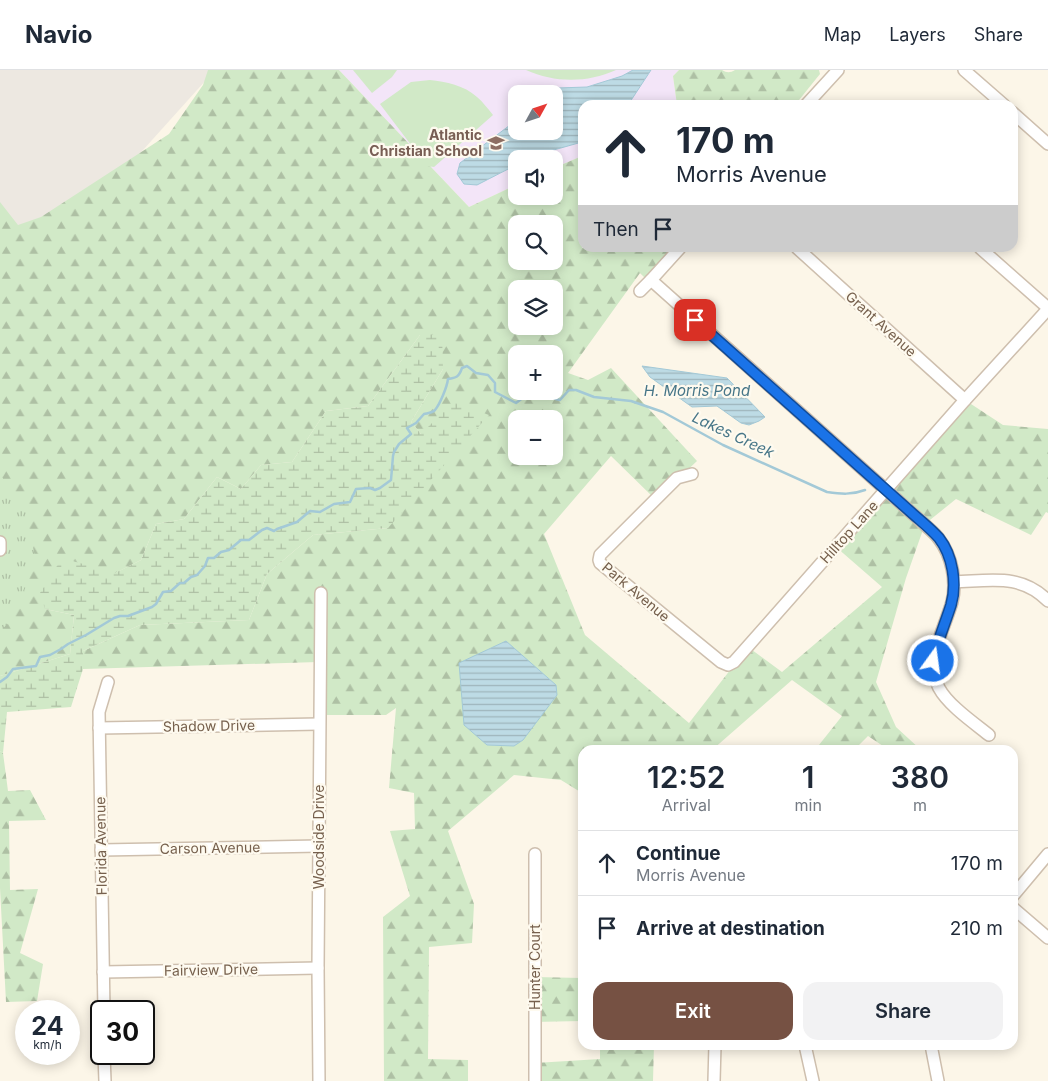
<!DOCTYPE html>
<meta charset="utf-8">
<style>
:root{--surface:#fff;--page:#f2f2f3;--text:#1f2937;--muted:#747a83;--line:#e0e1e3;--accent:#765143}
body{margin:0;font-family:Inter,sans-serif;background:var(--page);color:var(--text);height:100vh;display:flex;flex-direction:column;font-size:19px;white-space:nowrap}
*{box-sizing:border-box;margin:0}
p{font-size:16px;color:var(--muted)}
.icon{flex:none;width:28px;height:28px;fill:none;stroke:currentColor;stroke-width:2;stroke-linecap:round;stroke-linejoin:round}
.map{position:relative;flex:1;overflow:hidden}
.side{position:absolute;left:578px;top:675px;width:440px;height:305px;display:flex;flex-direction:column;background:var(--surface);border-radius:15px;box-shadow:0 2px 12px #0003}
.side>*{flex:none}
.guide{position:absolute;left:578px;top:30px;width:440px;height:152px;border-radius:15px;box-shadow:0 2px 12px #0003;background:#fff;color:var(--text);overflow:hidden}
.needle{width:32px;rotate:50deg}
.controls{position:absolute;left:508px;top:15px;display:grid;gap:10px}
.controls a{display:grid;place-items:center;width:55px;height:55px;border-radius:10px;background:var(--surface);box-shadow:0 2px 12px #0003;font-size:25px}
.speed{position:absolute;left:15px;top:930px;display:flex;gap:10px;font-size:25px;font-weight:700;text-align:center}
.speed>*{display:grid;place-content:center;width:65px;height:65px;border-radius:50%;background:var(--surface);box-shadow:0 2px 12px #0003;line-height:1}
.speed small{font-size:12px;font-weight:400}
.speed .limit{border:2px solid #111;border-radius:8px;background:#fff;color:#111}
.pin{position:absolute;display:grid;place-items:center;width:42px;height:42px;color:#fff;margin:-21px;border-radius:10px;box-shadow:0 2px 8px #0006}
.me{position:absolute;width:55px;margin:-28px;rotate:14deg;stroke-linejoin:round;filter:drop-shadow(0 0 4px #0008)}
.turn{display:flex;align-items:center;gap:18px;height:105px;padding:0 15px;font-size:22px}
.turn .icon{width:65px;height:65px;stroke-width:2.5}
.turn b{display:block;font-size:35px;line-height:42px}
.then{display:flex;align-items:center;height:48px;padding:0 15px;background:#0003;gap:10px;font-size:19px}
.eta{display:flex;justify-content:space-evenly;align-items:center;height:85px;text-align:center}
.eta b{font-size:30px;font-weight:600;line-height:35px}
.primary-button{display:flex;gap:10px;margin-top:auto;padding:10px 15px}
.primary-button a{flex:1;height:58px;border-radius:15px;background:var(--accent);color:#fff;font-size:20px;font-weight:600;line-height:58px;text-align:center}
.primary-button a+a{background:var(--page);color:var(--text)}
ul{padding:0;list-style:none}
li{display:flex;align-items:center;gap:15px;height:65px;padding:0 15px;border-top:1px solid var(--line)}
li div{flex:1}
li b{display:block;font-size:19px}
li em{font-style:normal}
header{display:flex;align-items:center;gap:30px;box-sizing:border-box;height:70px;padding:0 25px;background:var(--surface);border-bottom:1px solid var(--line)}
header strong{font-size:24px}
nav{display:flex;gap:28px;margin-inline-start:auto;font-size:18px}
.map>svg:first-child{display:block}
.industrial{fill:#ede8e1}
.education{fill:#f3e5f8;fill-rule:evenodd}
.forest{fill:url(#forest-firs);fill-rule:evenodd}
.wetland{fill:url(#wetland-marsh)}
.park{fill:url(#park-tufts)}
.pitch{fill:#d1e9c7}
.water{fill:url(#water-rules);stroke:#a3c9d7}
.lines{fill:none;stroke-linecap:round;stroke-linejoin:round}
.stream{stroke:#a3c9d7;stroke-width:2.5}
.minor-casing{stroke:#cebfae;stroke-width:14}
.minor{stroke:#fff;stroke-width:11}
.route-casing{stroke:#114b97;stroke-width:12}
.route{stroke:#1a73e8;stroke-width:9}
.labels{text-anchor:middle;stroke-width:4.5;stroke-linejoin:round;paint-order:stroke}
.education-label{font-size:14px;font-weight:bold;fill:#785e54;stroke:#fefaef;text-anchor:end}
.street-label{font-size:14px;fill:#76604d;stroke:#fefaef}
.water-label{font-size:15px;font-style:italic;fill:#477688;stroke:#fefaef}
</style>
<header>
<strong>Navio</strong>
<nav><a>Map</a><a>Layers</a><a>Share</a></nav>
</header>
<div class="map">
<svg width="1048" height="1011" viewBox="0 0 1048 1011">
<defs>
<pattern id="forest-firs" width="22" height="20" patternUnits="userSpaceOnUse" patternTransform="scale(1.25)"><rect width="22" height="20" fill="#d1e9c7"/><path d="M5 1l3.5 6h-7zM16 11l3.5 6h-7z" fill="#aec0a4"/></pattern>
<pattern id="wetland-marsh" width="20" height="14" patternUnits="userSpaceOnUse" patternTransform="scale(1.25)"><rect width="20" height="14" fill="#d1e9c7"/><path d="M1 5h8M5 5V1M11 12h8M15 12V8" fill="none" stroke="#aec0a4"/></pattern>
<pattern id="park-tufts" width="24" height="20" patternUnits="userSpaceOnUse" patternTransform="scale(1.25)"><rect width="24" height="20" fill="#d1e9c7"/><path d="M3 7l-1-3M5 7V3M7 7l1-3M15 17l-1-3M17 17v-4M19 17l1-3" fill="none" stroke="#aec0a4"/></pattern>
<pattern id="water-rules" width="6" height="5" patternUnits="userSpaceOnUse" patternTransform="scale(1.25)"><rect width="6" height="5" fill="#bddbe5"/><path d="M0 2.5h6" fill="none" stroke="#9eb5bc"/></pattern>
</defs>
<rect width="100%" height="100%" fill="#fcf6e8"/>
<polygon class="industrial" points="0,0 215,0 0,239"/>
<path class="education" d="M339 0H679L673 6 677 35H582V86L554 98V89H516V115L469 137ZM516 24H554V61H516Z"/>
<g class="forest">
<path d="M208 0H339L469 137 516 115V126H554V98L582 86V178H678L649 212 640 203 568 303 588 310 611 298 697 391 656 430 611 386 544 464 585 565 689 653 748 577 782 602 882 517 836 477 938 363 971 334 1003 355 1048 359V443L1046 442 1031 465 956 429 925 454 906 508 876 612 896 657 921 680H889L868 666 854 680H815L842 646 792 610 712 680H582V723L561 710 514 705 448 761 474 834 472 873 429 877 428 989 468 990V1011H384L383 847 410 826 390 761 415 759 414 723 389 718 396 638 386 645H318V592L83 599V581L140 555 249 550 267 504 313 465 388 458 421 364 411 352 443 299 420 265 368 336 326 341 292 392 261 395 241 419 217 407 184 449 156 454 141 490 45 539 74 545 70 584 0 606V132L18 155 41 147 169 64 203 15ZM516 154H554V191H516ZM516 219H554V256H516ZM516 284H554V321H516ZM516 349H554V386H516Z"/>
<path d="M679 0H722C727 3 730 3 735 0H819L820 4 795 35H677L673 6Z"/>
<polygon points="0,681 3,683 8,721 30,720 46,750 9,751 10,820 38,819 20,883 43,894 37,931 6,932 0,818"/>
<polygon points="534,907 582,908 582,951 533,952"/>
<polygon points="600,975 654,975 653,1011 535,1011 535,993 600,989"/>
</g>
<polygon class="wetland" points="442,264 443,299 411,352 421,364 453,332 489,345 388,458 313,465 267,504 249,550 140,555 83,581 83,599 71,637 7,642 3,683 0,681 0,606 70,584 74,545 45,539 40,523 62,488 115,503 141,490 156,454 184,449 217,407 241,419 261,395 292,392 326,341 368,336 420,265"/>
<polygon class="park" points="0,405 1,405 26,442 36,492 12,550 0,561"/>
<g class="pitch">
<polygon points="353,0 397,0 392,7 372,23"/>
<path d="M526 0H616C587 13 555 13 526 0Z"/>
<path d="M430 10C446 12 464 15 477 27 483 32 488 39 493 45L434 97 427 96 380 34 411 12Z"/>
</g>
<g class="water">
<polygon points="633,0 651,0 628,35 582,35 582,72 536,85 529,89 516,89 516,95 477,115 464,114 457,104 460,93 514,52 516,47 516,61 554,61 554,24 529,24 531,22 557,18 587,17 622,6"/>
<polygon points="642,296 727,308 765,347 759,351 749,355 741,353 717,336 692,337 650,307"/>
<polygon points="506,571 556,615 557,625 523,670 514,676 487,675 464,655 459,593"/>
</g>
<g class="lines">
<g class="stream">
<path d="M538 321 547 327 560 330 569 320H576L594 327 631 331 663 342 723 375 827 422C841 424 852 425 865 420"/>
<path d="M0 612 7 607 13 599 36 596 40 587 50 585 61 579 68 574 86 565 114 548 120 546H128L152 537 156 534 163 522 171 521 180 513H184L191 507 197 505 205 496 208 488H214L221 482 229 480 241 470H249L262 460 267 458 274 461 277 459 297 452 310 441 320 442 334 434 350 432 356 419 370 418 375 420 380 418 391 410 393 386 394 382 399 374 411 364 407 358 416 353 424 344C428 343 432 343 435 340 440 334 447 317 448 309 456 308 459 307 462 298L467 296 476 303 488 305 495 313V322L516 333 532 321"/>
</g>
<g class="minor-casing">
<g id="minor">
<polyline points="964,0 1004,35"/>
<polyline points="806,35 838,0"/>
<polyline points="1012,42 1048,74"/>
<path d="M680 178 651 210 923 453C928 458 935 463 939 469 952 486 957 512 952 532 947 549 939 566 935 583 933 595 934 608 939 618 948 635 974 653 989 665"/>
<polyline points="797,178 965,330"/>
<polyline points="980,178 1048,238"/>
<polyline points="640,221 651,210"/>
<polyline points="692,404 677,408 600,485 599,490 600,493 721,592 728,595 734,592 965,330 1048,239"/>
<polyline points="0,472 0,480"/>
<path d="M954 512C990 511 1021 503 1048 531"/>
<polyline points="99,658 319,654"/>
<polyline points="101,780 319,776"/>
<polyline points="1012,827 1048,784"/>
<polyline points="1012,837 1048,868"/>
<polyline points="103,902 318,898"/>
<polyline points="104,941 99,642 108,612"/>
<polyline points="805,975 813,1011"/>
<polyline points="931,975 938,1011"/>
<polyline points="104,984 105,1011"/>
<polyline points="319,1011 318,898 321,523"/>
<polyline points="535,1011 535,784"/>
<polyline points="714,1011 715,975"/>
</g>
</g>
<use href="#minor" class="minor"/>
</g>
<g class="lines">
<g class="route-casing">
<path id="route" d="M695 250 913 444C922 452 931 459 939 468 953 486 957 514 951 535 945 554 937 572 933 591"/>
</g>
<use href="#route" class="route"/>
</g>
<defs>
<g id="school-bare" transform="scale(1.35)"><path d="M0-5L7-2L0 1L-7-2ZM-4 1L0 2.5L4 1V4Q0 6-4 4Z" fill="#8d6e63" stroke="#fefaef" stroke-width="2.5" paint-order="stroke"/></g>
</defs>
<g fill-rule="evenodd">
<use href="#school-bare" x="496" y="73"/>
</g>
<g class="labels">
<g class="education-label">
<text x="482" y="70">Atlantic<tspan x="482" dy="16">Christian School</tspan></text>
</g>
<g class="street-label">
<text transform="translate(881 254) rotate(42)" y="5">Grant Avenue</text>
<text transform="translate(849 462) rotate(-48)" y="5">Hilltop Lane</text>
<text transform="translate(636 522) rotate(40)" y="5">Park Avenue</text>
<text transform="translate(209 656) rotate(-1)" y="5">Shadow Drive</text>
<text transform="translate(319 767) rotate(-90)" y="5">Woodside Drive</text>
<text transform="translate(101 776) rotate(-91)" y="5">Florida Avenue</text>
<text transform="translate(210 778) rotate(-1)" y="5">Carson Avenue</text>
<text transform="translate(535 897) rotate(-90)" y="5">Hunter Court</text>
<text transform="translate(211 900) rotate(-1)" y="5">Fairview Drive</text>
</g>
<g class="water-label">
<text x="697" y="326">H. Morris Pond</text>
<text transform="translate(733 365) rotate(25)" y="5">Lakes Creek</text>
</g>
</g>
</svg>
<div class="controls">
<a><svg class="needle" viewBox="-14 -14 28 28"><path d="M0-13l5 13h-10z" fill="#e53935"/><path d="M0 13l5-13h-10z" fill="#747a83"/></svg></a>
<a><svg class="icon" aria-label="sound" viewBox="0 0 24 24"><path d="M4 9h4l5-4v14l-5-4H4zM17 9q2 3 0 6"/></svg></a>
<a><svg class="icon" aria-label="search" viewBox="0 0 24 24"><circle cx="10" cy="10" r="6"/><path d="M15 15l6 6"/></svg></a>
<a><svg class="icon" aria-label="layers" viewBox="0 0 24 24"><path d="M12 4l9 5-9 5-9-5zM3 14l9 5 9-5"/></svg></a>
<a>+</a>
<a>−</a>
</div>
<div class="speed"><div>24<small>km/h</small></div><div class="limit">30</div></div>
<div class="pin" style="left:695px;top:250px;background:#d93025"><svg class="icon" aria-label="arrive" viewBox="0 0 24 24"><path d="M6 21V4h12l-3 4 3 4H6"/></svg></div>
<svg class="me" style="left:933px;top:591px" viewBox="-20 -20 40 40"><circle r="17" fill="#1a73e8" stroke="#fff" stroke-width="3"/><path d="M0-11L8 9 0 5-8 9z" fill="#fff"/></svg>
<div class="guide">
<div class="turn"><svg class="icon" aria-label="ahead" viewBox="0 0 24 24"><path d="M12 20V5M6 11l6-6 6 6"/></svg><div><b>170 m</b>Morris Avenue</div></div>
<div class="then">Then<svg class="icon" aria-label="arrive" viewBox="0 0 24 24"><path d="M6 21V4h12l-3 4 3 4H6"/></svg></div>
</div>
<section class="side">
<div class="eta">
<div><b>12:52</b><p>Arrival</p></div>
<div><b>1</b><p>min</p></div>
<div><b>380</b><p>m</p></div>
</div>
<ul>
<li><svg class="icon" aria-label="ahead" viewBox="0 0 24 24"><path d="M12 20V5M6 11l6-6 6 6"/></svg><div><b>Continue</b><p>Morris Avenue</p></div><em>170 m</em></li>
<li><svg class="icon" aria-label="arrive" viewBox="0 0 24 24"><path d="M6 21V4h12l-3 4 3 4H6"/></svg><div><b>Arrive at destination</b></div><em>210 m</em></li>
</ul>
<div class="primary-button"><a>Exit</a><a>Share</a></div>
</section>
</div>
